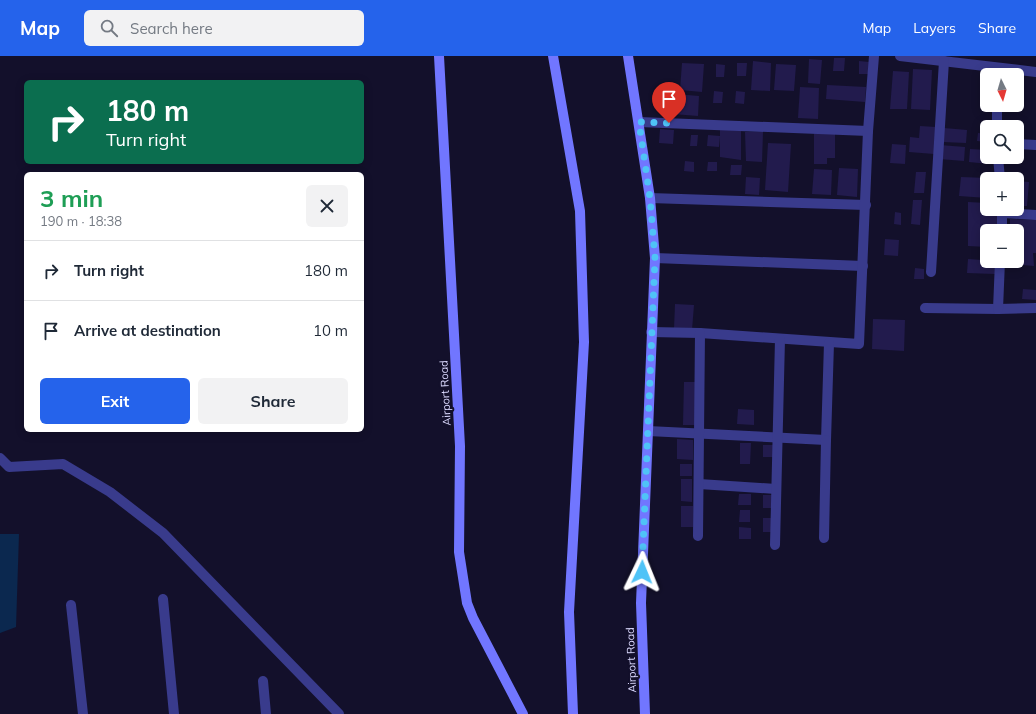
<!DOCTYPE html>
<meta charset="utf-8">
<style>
:root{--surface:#fff;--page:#f2f2f3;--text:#1f2937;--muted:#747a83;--line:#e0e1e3;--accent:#2563eb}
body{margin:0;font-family:Mulish,sans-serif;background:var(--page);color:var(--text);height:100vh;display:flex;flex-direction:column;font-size:15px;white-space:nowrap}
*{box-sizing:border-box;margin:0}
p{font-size:13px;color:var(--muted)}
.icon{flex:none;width:22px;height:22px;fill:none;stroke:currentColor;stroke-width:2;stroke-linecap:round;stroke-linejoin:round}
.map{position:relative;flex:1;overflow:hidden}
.drawer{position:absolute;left:24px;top:116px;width:340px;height:260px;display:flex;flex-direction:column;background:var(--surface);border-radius:6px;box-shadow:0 2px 10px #0003}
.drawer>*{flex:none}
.top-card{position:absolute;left:24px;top:24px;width:340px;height:84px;border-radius:6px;box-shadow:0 2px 10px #0003;background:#0b6e4f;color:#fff;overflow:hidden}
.needle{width:26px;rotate:175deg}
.tools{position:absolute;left:980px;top:12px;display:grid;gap:8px}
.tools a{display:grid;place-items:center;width:44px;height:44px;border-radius:6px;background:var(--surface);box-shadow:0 2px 10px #0003;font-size:20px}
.pin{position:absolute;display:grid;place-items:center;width:34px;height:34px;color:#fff;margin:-41px -17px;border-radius:50% 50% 50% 0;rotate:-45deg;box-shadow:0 0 4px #0007}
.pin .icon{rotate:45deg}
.me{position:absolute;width:44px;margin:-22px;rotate:2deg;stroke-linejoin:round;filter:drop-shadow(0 0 3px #0008)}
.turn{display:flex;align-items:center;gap:14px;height:84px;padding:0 16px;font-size:18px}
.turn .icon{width:52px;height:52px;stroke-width:2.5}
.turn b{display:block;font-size:28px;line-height:34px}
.round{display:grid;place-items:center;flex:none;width:42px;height:42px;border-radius:6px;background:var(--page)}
.summary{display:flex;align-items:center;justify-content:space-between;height:68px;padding:0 16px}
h1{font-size:24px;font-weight:700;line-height:30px;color:#1e9e55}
.action{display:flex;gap:8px;margin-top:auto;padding:8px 16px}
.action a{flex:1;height:46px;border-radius:6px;background:var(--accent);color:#fff;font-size:16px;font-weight:700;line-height:46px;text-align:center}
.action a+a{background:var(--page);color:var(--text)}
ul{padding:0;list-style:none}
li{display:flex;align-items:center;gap:12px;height:60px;padding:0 16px;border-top:1px solid var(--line)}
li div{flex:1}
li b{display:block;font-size:15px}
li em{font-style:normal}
header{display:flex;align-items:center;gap:24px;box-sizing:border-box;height:56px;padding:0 20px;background:var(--accent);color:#fff}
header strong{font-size:19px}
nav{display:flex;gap:22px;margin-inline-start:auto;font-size:14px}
.search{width:280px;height:36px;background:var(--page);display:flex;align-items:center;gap:10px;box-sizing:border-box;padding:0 14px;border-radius:6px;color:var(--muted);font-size:15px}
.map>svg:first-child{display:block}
.water{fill:#0b284f}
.building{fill:#221b4d}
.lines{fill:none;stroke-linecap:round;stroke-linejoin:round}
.street{stroke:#393b8c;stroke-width:10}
.secondary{stroke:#7176ff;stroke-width:10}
.route{stroke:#4fc3f7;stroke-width:7;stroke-dasharray:0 12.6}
.labels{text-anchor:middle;stroke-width:4;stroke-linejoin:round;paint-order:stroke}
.street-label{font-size:11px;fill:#dcdaff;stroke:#13102b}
</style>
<header>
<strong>Map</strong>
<div class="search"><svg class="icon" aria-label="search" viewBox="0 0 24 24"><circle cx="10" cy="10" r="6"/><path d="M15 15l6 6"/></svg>Search here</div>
<nav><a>Map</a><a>Layers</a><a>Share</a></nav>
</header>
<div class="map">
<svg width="1036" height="658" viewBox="0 0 1036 658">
<rect width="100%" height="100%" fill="#13102b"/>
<polygon class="water" points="0,478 19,478 16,571 0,577"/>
<g class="building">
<polygon points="834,2 845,2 844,15 833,15"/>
<polygon points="809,3 822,4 820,28 808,27"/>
<polygon points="753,5 771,7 770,35 751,34"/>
<polygon points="859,5 869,6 868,18 859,18"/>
<polygon points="682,7 704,8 702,36 680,34"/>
<polygon points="737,7 747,7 746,20 737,20"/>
<polygon points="716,8 725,9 724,21 716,21"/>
<polygon points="776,8 796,9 794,35 774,34"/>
<polygon points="913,13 932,14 930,54 911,53"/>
<polygon points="893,15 909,16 907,53 890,53"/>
<polygon points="827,29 866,31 865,46 826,43"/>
<polygon points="800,31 819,32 818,63 798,62"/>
<polygon points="714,35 723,36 722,47 713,47"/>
<polygon points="736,35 745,36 744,48 735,47"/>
<polygon points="675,38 699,40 698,60 673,58"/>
<polygon points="920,70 936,71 934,98 909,96 910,81 919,82"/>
<polygon points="944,72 967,74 966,87 943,86"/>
<polygon points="660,73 674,74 673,88 659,87"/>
<polygon points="720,73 741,74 741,104 720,101"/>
<polygon points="745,76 763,76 762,106 746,105"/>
<polygon points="835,76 835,102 827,102 827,108 814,108 814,77"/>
<polygon points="978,77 987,78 987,86 977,85"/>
<polygon points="691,79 698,79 697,90 690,90"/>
<polygon points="708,79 720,80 719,91 707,90"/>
<polygon points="768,87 791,88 788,136 765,134"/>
<polygon points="892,88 906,89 905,108 890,107"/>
<polygon points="940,89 965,91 964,105 939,103"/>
<polygon points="970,93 987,94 989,108 969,106"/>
<polygon points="685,105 694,106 694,116 684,115"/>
<polygon points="708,106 717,106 717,115 707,115"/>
<polygon points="731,109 742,109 741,119 730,119"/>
<polygon points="839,112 858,113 857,141 837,139"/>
<polygon points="814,113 832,114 831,139 812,138"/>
<polygon points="916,116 926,116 924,137 914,137"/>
<polygon points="746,121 760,122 759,139 745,138"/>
<polygon points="961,121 987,122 987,142 959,140"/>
<polygon points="1017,125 1029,126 1027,150 1017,150"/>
<polygon points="913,144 922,144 920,169 911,168"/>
<polygon points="968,146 987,147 987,153 999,153 998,175 987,175 987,191 968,190"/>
<polygon points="895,156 901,157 901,169 894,168"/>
<polygon points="1010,163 1036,164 1036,197 1033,197 1034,210 1009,208 1009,205 1017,205 1017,175 1010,175"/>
<polygon points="885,183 899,184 898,200 884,199"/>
<polygon points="968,203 995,205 995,218 967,217"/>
<polygon points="915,212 924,213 924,223 914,223"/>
<polygon points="1023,233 1036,234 1036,244 1022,243"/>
<polygon points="675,248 694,249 692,274 674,273"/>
<polygon points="873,263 905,264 904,295 872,293"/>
<polygon points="684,326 696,326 695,369 683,369"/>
<polygon points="738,353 754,354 754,369 737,368"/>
<polygon points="677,383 693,384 693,404 677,403"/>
<polygon points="740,387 751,387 750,408 740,408"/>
<rect x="763" y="389" width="11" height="12"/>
<rect x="680" y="408" width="12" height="12"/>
<polygon points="681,423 692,423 692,446 681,445"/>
<polygon points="739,438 751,438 751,449 738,449"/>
<polygon points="763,439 775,439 774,452 763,452"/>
<rect x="681" y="450" width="12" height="21"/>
<polygon points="740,454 750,454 750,466 739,466"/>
<rect x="763" y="462" width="12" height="14"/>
<polygon points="739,471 751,472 751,483 739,483"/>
</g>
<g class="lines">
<g class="street">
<polyline points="900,0 1036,16"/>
<polyline points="997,49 997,71"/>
<polyline points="639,66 868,75"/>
<polyline points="1017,88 1036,89"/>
<polyline points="998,101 1000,123"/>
<polyline points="650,142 866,149"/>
<polyline points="1003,157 1036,159"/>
<polyline points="1002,175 1002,153"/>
<polyline points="655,202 863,210"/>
<polyline points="931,216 944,5"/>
<polyline points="925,252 998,253 1036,252"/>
<polyline points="998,253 1000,205"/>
<polyline points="651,276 700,277 859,288 868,75 874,0"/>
<polyline points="648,375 826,384 829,287"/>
<polyline points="0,402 9,411 63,408 110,436 163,477 339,658"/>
<polyline points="699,428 776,433"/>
<polyline points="698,480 700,277"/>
<polyline points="824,482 826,384"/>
<polyline points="775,489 780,283"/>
<polyline points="163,543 174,658"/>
<polyline points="71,549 83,658"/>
<polyline points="263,625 266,658"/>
</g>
<g class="secondary">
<polyline points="439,0 460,390 459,496 467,547 473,562 523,658"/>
<polyline points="553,0 580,155 584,286 569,556 573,658"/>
<polyline points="628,0 650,142 655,202 641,547 645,658"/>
</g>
</g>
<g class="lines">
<polyline class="route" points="642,516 655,202 650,142 639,66 669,67"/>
</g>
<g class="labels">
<g class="street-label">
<text transform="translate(445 337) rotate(-93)" y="4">Airport Road</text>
<text transform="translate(631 604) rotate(-92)" y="4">Airport Road</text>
</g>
</g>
</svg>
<div class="tools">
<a><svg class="needle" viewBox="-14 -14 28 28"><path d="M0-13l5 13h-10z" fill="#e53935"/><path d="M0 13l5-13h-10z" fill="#747a83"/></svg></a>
<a><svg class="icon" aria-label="search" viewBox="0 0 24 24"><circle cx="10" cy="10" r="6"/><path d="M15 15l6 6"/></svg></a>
<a>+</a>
<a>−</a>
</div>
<div class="pin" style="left:669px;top:67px;background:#d93025"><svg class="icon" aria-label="arrive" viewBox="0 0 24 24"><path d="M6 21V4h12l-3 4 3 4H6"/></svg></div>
<svg class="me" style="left:642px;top:516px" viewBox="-20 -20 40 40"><path d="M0-17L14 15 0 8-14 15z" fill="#4fc3f7" stroke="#fff" stroke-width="4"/></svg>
<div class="top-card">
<div class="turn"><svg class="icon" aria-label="right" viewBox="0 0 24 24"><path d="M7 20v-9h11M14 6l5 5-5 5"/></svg><div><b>180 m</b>Turn right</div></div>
</div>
<section class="drawer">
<div class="summary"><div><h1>3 min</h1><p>190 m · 18:38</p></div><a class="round"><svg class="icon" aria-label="close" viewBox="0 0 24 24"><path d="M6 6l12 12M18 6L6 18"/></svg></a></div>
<ul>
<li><svg class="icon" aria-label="right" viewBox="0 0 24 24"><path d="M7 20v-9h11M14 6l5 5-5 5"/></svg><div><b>Turn right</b></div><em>180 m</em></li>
<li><svg class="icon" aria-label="arrive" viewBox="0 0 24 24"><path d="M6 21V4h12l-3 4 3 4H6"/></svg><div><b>Arrive at destination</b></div><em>10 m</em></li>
</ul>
<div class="action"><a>Exit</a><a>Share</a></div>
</section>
</div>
